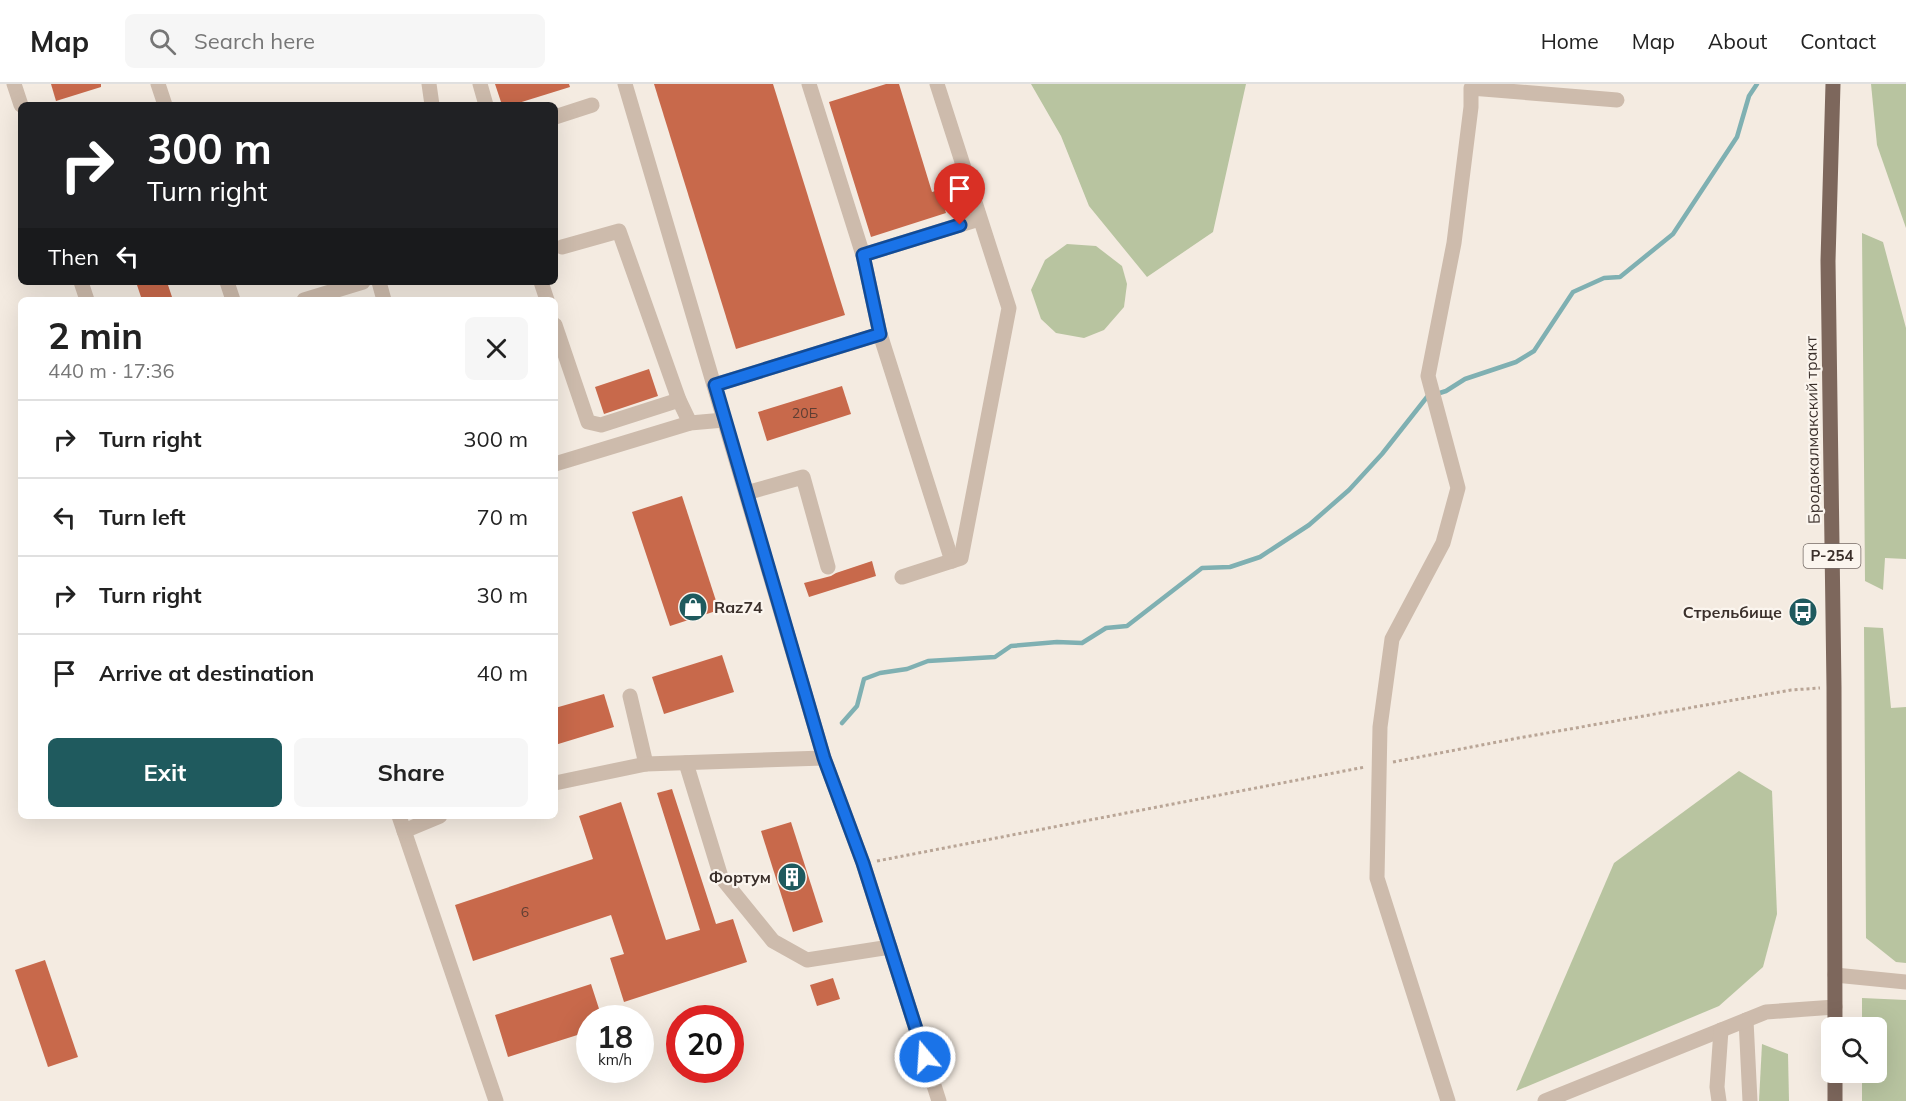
<!DOCTYPE html>
<meta charset="utf-8">
<style>
:root{--surface:#fff;--page:#f6f6f6;--text:#222;--muted:#767676;--line:#e0e0e0;--accent:#1f5a5e}
body{margin:0;font-family:Mulish,sans-serif;background:var(--page);color:var(--text);height:100vh;display:flex;flex-direction:column;font-size:22px;white-space:nowrap}
*{box-sizing:border-box;margin:0}
p{font-size:20px;color:var(--muted)}
.icon{flex:none;width:33px;height:33px;fill:none;stroke:currentColor;stroke-width:2;stroke-linecap:round;stroke-linejoin:round}
.map{position:relative;flex:1;overflow:hidden}
.details{position:absolute;left:18px;top:213px;width:540px;height:522px;display:flex;flex-direction:column;background:var(--surface);border-radius:9px;box-shadow:0 6px 24px #0002}
.details>*{flex:none}
.hud{position:absolute;left:18px;top:18px;width:540px;height:183px;border-radius:9px;box-shadow:0 6px 24px #0002;background:#202124;color:#fff;overflow:hidden}
.tools{position:absolute;left:1821px;top:933px;display:grid;gap:12px}
.tools a{display:grid;place-items:center;width:66px;height:66px;border-radius:9px;background:var(--surface);box-shadow:0 6px 24px #0002;font-size:30px}
.speed{position:absolute;left:576px;top:921px;display:flex;gap:12px;font-size:30px;font-weight:700;text-align:center}
.speed>*{display:grid;place-content:center;width:78px;height:78px;border-radius:50%;background:var(--surface);box-shadow:0 6px 24px #0002;line-height:1}
.speed small{font-size:15px;font-weight:400}
.speed .limit{border:9px solid #d22;background:#fff;color:#111}
.pin{position:absolute;display:grid;place-items:center;width:51px;height:51px;color:#fff;margin:-62px -26px;border-radius:50% 50% 50% 0;rotate:-45deg;box-shadow:0 0 6px #0007}
.pin .icon{rotate:45deg}
.me{position:absolute;width:66px;margin:-33px;rotate:342deg;stroke-linejoin:round;filter:drop-shadow(0 0 4px #0008)}
.turn{display:flex;align-items:center;gap:21px;height:126px;padding:0 30px;font-size:27px}
.turn .icon{width:78px;height:78px;stroke-width:2.5}
.turn b{display:block;font-size:42px;line-height:51px}
.then{display:flex;align-items:center;height:57px;padding:0 30px;background:#0003;gap:12px;font-size:22px}
.round{display:grid;place-items:center;flex:none;width:63px;height:63px;border-radius:9px;background:var(--page)}
.head{display:flex;align-items:center;justify-content:space-between;height:102px;padding:0 30px}
h1{font-size:36px;font-weight:700;line-height:45px}
.action{display:flex;gap:12px;margin-top:auto;padding:12px 30px}
.action a{flex:1;height:69px;border-radius:9px;background:var(--accent);color:#fff;font-size:24px;font-weight:700;line-height:69px;text-align:center}
.action a+a{background:var(--page);color:var(--text)}
ul{padding:0;list-style:none}
li{display:flex;align-items:center;gap:18px;height:78px;padding:0 30px;border-top:2px solid var(--line)}
li div{flex:1}
li b{display:block;font-size:22px}
li em{font-style:normal}
header{display:flex;align-items:center;gap:36px;box-sizing:border-box;height:84px;padding:0 30px;background:var(--surface);border-bottom:2px solid var(--line)}
header strong{font-size:28px}
nav{display:flex;gap:33px;margin-inline-start:auto;font-size:21px}
.search{width:420px;height:54px;background:var(--page);display:flex;align-items:center;gap:15px;box-sizing:border-box;padding:0 21px;border-radius:9px;color:var(--muted);font-size:22px}
.map>svg:first-child{display:block}
.green{fill:#b8c4a0}
.lines{fill:none;stroke-linecap:round;stroke-linejoin:round}
.stream{stroke:#7fb0b2;stroke-width:4.5}
.building{fill:#c8694b}
.path{stroke:#b9a596;stroke-width:3;stroke-dasharray:3 3;stroke-linecap:butt}
.minor{stroke:#cdbbac;stroke-width:15}
.major{stroke:#7d675c;stroke-width:15}
.route-casing{stroke:#114b97;stroke-width:15}
.route{stroke:#1a73e8;stroke-width:10}
.labels{text-anchor:middle;stroke-width:4.5;stroke-linejoin:round;paint-order:stroke}
.number-label{font-size:14px;fill:#5e3e33}
.shield{fill:#fbf5ee;stroke:#756b66;stroke-width:1.5}
.shield-label{font-size:15px;font-weight:bold;fill:#3b302b}
.street-label{font-size:16px;fill:#3b302b;stroke:#fbf5ee}
.poi-label{font-size:16px;font-weight:bold;fill:#3b302b;stroke:#fbf5ee;text-anchor:end}
</style>
<header>
<strong>Map</strong>
<div class="search"><svg class="icon" aria-label="search" viewBox="0 0 24 24"><circle cx="10" cy="10" r="6"/><path d="M15 15l6 6"/></svg>Search here</div>
<nav><a>Home</a><a>Map</a><a>About</a><a>Contact</a></nav>
</header>
<div class="map">
<svg width="1906" height="1017" viewBox="0 0 1906 1017">
<rect width="100%" height="100%" fill="#f4ebe1"/>
<g class="green">
<polygon points="1031,0 1246,0 1213,148 1147,193 1089,122 1061,52"/>
<polygon points="1871,0 1906,0 1906,144 1877,61"/>
<polygon points="1862,149 1883,158 1906,244 1906,475 1885,474 1883,506 1865,497"/>
<polygon points="1067,160 1096,162 1122,182 1127,200 1124,223 1104,246 1084,254 1056,249 1041,235 1031,206 1045,176"/>
<polygon points="1864,543 1883,544 1891,624 1906,623 1906,879 1896,878 1866,854"/>
<polygon points="1739,687 1772,707 1777,830 1763,883 1719,922 1516,1007 1614,779"/>
<polygon points="1862,914 1906,916 1906,1017 1862,1017 1862,989 1876,988 1876,944 1862,943"/>
<polygon points="1762,960 1788,970 1789,1017 1759,1017"/>
</g>
<g class="lines">
<polyline class="stream" points="842,639 857,622 864,595 880,589 907,585 928,577 995,573 1011,562 1057,558 1082,559 1106,544 1127,542 1202,484 1230,483 1260,473 1309,441 1349,406 1382,370 1427,313 1446,307 1465,295 1516,278 1534,267 1573,208 1604,194 1620,193 1673,150 1737,53 1749,12 1757,0"/>
</g>
<g class="building">
<polygon points="51,0 101,0 101,3 56,17"/>
<polygon points="495,0 569,0 570,3 512,21 502,21"/>
<polygon points="654,0 773,0 845,231 736,265"/>
<polygon points="886,0 899,0 932,108 939,106 946,129 871,153 829,18"/>
<polygon points="136,198 167,198 173,216 142,216"/>
<polygon points="649,285 658,312 604,330 595,303"/>
<polygon points="842,302 851,330 767,357 758,328"/>
<polygon points="682,412 719,526 670,542 632,428"/>
<polygon points="872,477 876,492 809,513 804,499 831,492 836,489"/>
<polygon points="722,571 734,608 664,630 652,593"/>
<polygon points="604,610 614,643 555,661 555,624"/>
<polygon points="672,705 716,840 733,835 747,878 624,918 610,874 624,870 611,831 473,877 455,821 593,775 579,732 621,718 666,856 700,846 657,709"/>
<polygon points="791,738 823,838 793,848 761,747"/>
<polygon points="45,876 78,973 48,983 15,886"/>
<polygon points="833,894 840,915 817,922 810,901"/>
<polygon points="591,900 602,934 590,934 590,947 508,973 495,931"/>
</g>
<g class="lines">
<g class="path">
<polyline points="1393,678 1513,655 1791,606 1820,604"/>
<polyline points="877,777 1365,683"/>
</g>
<g class="minor">
<polyline points="14,0 21,21"/>
<polyline points="158,0 165,21"/>
<polyline points="429,0 432,21"/>
<polyline points="480,0 486,21"/>
<polyline points="625,0 824,674 863,779 939,1017"/>
<polyline points="809,0 863,171 880,250 952,477"/>
<polyline points="555,33 592,21"/>
<polyline points="562,163 619,147 679,316 690,339"/>
<polyline points="863,171 979,135"/>
<polyline points="81,198 87,216"/>
<polyline points="227,198 233,216"/>
<polyline points="379,198 384,216"/>
<polyline points="541,198 547,216"/>
<polyline points="304,216 363,198"/>
<polyline points="555,241 588,338 601,341 679,316"/>
<polyline points="715,301 880,250"/>
<polyline points="555,380 690,339 724,336"/>
<polyline points="746,409 803,393 828,483"/>
<polyline points="902,493 961,474 1009,224 937,0"/>
<polyline points="630,612 646,680"/>
<polyline points="686,679 721,793 773,857 807,876 890,863"/>
<polyline points="555,699 646,680 824,674"/>
<polyline points="399,732 496,1017"/>
<polyline points="404,747 440,732"/>
<polyline points="1835,891 1906,898"/>
<polyline points="1746,936 1750,1017"/>
<polyline points="1448,1017 1377,794 1380,643 1392,555 1443,459 1458,404 1428,292 1454,159 1471,23 1471,4 1617,16"/>
<polyline points="1545,1017 1766,928 1835,923"/>
<polyline points="1719,1017 1717,1003 1721,946"/>
</g>
<g class="major">
<polyline points="1833,0 1828,177 1834,603 1835,944"/>
<polyline points="1835,988 1835,1017"/>
</g>
</g>
<g class="lines">
<g class="route-casing">
<polyline id="route" points="925,973 863,779 824,674 715,301 880,250 863,171 960,141"/>
</g>
<use href="#route" class="route"/>
</g>
<defs>
<g id="shop-disc" transform="scale(1.5)"><circle r="9.5" fill="#1f5a5e" stroke="#fbf5ee"/><path d="M-5-2.5h2.3a2.7 3.5 0 0 1 5.4 0H5L5.5 6h-11ZM-1.5-2.5h3a1.5 2.3 0 0 0-3 0Z" fill="#fff"/></g>
<g id="bus-disc" transform="scale(1.5)"><circle r="9.5" fill="#1f5a5e" stroke="#fbf5ee"/><path d="M-5-6H5V4H4V6H2V4H-2V6H-4V4H-5ZM-3.5-4V0h7V-4ZM-3.5 1.2v1.5H-2V1.2ZM2 1.2v1.5H3.5V1.2Z" fill="#fff"/></g>
<g id="building-disc" transform="scale(1.5)"><circle r="9.5" fill="#1f5a5e" stroke="#fbf5ee"/><path d="M-4-6H4V6H1V3H-1V6H-4ZM-2.5-4.3h1.7v1.8h-1.7ZM.8-4.3h1.7v1.8H.8ZM-2.5-1h1.7V.8h-1.7ZM.8-1h1.7V.8H.8Z" fill="#fff"/></g>
</defs>
<g fill-rule="evenodd">
<use href="#shop-disc" x="693" y="523"/>
<use href="#bus-disc" x="1803" y="528"/>
<use href="#building-disc" x="792" y="793"/>
</g>
<g class="labels">
<g class="number-label">
<text x="805" y="334">20Б</text>
<text x="525" y="833">6</text>
</g>
<rect class="shield" x="1803.5" y="460" width="57" height="24" rx="4.5"/>
<g class="shield-label">
<text x="1832" y="477">Р-254</text>
</g>
<g class="street-label">
<text transform="translate(1812 346) rotate(-91)" y="6">Бродокалмакский тракт</text>
</g>
<g class="poi-label">
<text x="714" y="529" text-anchor="start">Raz74</text>
<text x="1782" y="534">Стрельбище</text>
<text x="771" y="799">Фортум</text>
</g>
</g>
</svg>
<div class="tools">
<a><svg class="icon" aria-label="search" viewBox="0 0 24 24"><circle cx="10" cy="10" r="6"/><path d="M15 15l6 6"/></svg></a>
</div>
<div class="speed"><div>18<small>km/h</small></div><div class="limit">20</div></div>
<div class="pin" style="left:960px;top:141px;background:#d93025"><svg class="icon" aria-label="arrive" viewBox="0 0 24 24"><path d="M6 21V4h12l-3 4 3 4H6"/></svg></div>
<svg class="me" style="left:925px;top:973px" viewBox="-20 -20 40 40"><circle r="17" fill="#1a73e8" stroke="#fff" stroke-width="3"/><path d="M0-11L8 9 0 5-8 9z" fill="#fff"/></svg>
<div class="hud">
<div class="turn"><svg class="icon" aria-label="right" viewBox="0 0 24 24"><path d="M7 20v-9h11M14 6l5 5-5 5"/></svg><div><b>300 m</b>Turn right</div></div>
<div class="then">Then<svg class="icon" aria-label="left" viewBox="0 0 24 24"><path d="M17 20v-9H6M10 6l-5 5 5 5"/></svg></div>
</div>
<section class="details">
<div class="head"><div><h1>2 min</h1><p>440 m · 17:36</p></div><a class="round"><svg class="icon" aria-label="close" viewBox="0 0 24 24"><path d="M6 6l12 12M18 6L6 18"/></svg></a></div>
<ul>
<li><svg class="icon" aria-label="right" viewBox="0 0 24 24"><path d="M7 20v-9h11M14 6l5 5-5 5"/></svg><div><b>Turn right</b></div><em>300 m</em></li>
<li><svg class="icon" aria-label="left" viewBox="0 0 24 24"><path d="M17 20v-9H6M10 6l-5 5 5 5"/></svg><div><b>Turn left</b></div><em>70 m</em></li>
<li><svg class="icon" aria-label="right" viewBox="0 0 24 24"><path d="M7 20v-9h11M14 6l5 5-5 5"/></svg><div><b>Turn right</b></div><em>30 m</em></li>
<li><svg class="icon" aria-label="arrive" viewBox="0 0 24 24"><path d="M6 21V4h12l-3 4 3 4H6"/></svg><div><b>Arrive at destination</b></div><em>40 m</em></li>
</ul>
<div class="action"><a>Exit</a><a>Share</a></div>
</section>
</div>
